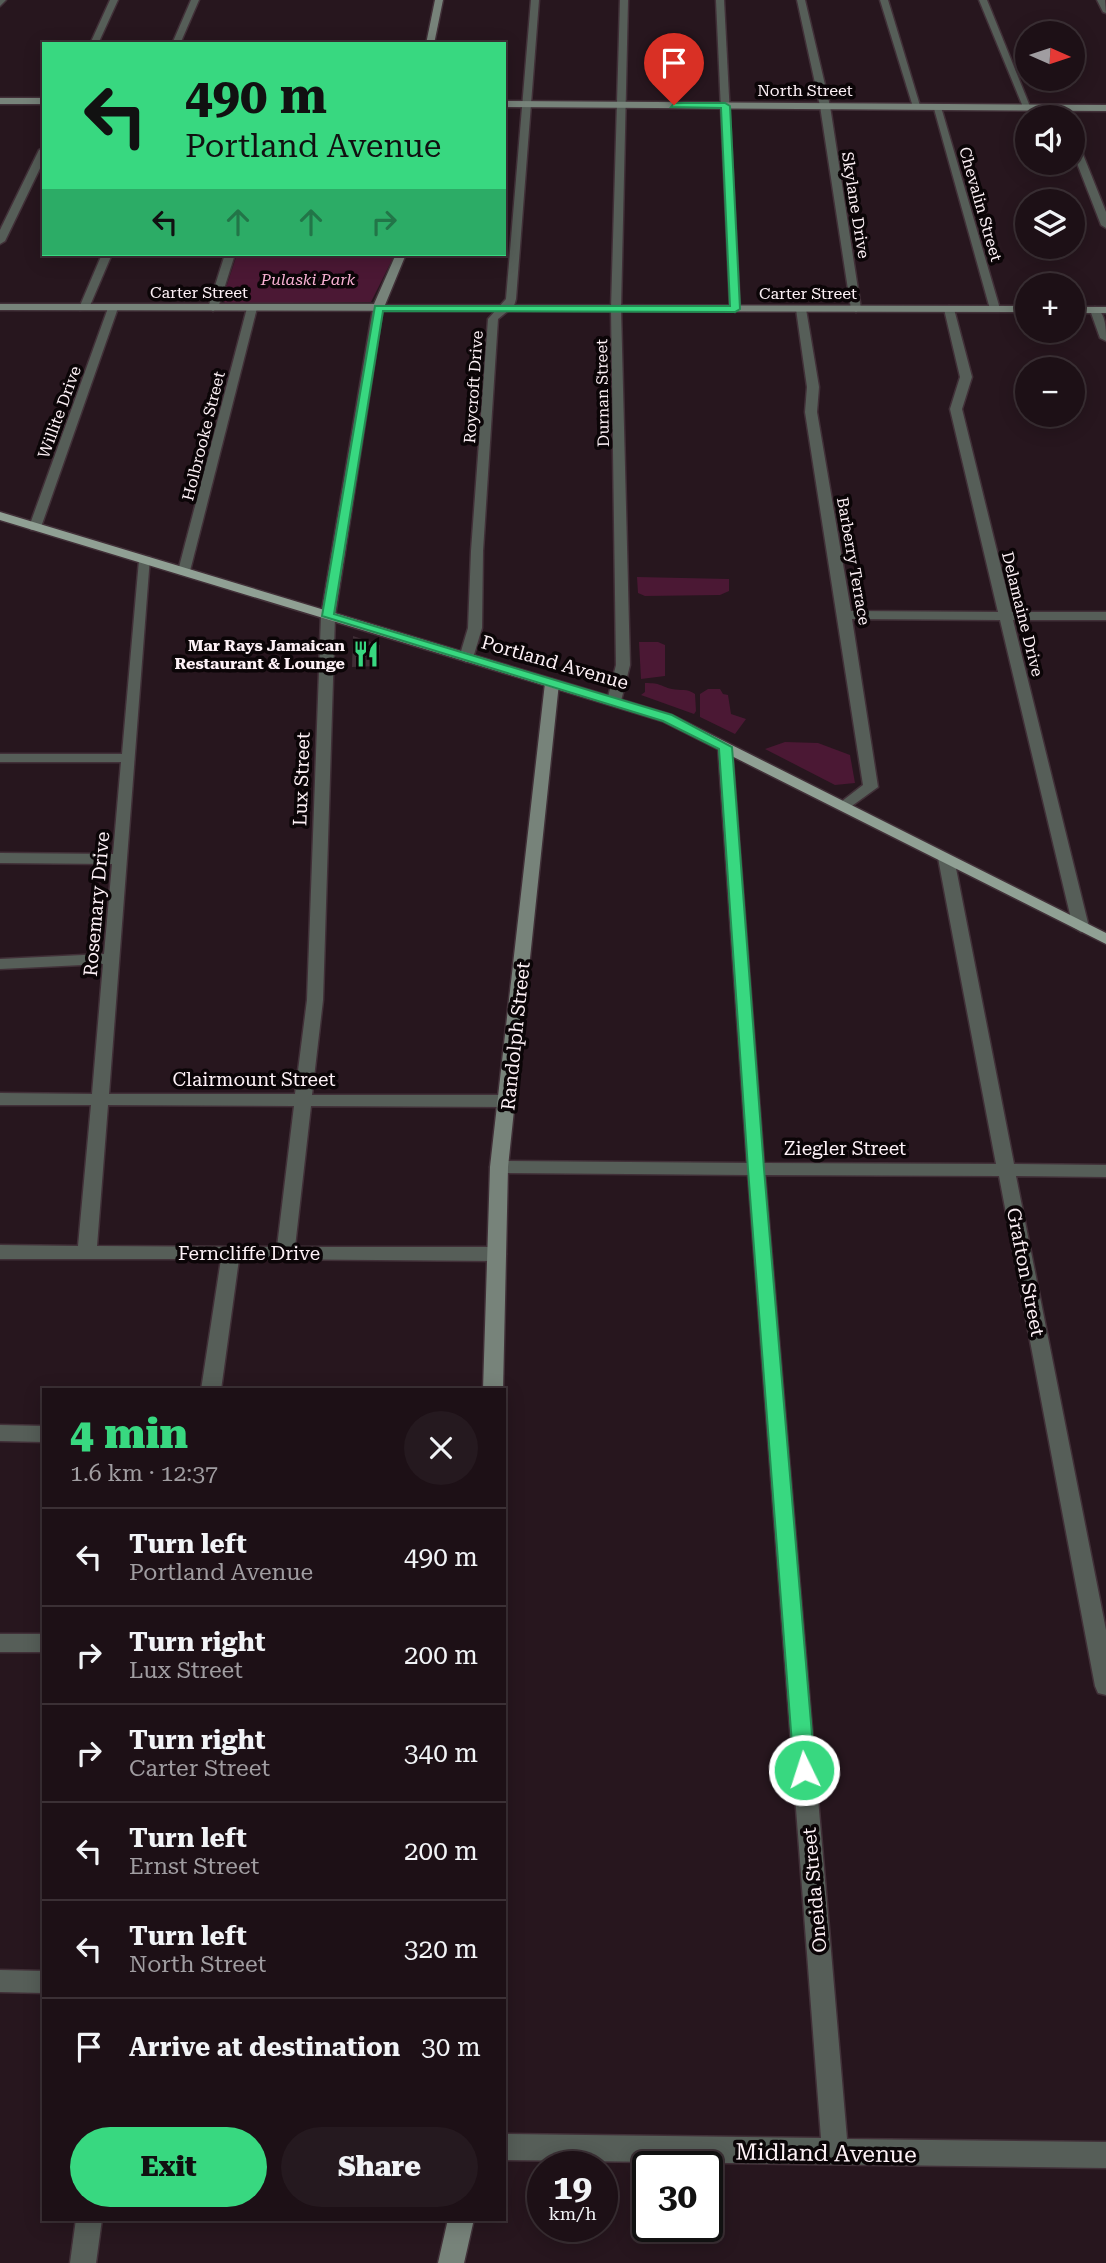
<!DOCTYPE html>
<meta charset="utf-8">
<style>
:root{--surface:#1d1016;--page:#25191f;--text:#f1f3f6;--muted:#a09da1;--line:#3b3035;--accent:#38d880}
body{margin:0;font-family:"Roboto Serif",serif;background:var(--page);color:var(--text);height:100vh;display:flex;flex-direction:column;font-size:26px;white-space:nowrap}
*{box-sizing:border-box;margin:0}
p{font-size:23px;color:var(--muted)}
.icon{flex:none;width:38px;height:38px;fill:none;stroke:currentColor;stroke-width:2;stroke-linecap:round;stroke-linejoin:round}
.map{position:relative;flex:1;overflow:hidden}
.sheet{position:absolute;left:42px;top:1388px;width:464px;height:833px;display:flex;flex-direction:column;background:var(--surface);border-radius:0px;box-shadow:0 4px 18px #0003,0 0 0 2px var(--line)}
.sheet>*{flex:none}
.guide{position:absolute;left:42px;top:42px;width:464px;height:214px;border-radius:0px;box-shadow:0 4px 18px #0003,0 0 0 2px var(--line);background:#38d880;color:#111;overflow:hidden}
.needle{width:46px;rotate:93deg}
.buttons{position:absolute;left:1015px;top:21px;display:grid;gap:14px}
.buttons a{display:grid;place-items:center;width:70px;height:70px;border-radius:50%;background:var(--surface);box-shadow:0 4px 18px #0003,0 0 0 2px var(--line);font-size:35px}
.speed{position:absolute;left:527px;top:2151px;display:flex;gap:14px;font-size:35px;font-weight:700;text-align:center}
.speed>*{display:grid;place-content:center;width:91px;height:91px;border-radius:50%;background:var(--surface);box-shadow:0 4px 18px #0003,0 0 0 2px var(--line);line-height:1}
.speed small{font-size:18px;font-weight:400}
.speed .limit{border:4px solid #111;border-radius:10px;background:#fff;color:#111}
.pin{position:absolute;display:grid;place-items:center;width:60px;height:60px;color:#fff;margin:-72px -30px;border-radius:50% 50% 50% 0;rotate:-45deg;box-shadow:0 0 7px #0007}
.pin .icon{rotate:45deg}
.me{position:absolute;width:77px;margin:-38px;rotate:356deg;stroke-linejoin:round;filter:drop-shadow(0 0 5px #0008)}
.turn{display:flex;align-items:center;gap:24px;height:147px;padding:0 28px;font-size:32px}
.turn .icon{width:91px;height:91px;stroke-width:2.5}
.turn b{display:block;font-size:49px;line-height:60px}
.lanes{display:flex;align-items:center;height:66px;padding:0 28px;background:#0003;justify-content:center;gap:35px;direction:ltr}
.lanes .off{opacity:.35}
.round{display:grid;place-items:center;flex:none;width:74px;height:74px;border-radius:37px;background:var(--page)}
.summary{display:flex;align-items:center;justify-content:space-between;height:119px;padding:0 28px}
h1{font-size:42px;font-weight:800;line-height:52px;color:var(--accent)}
.cta{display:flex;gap:14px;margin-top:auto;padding:14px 28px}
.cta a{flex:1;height:80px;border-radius:42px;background:var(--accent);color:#111;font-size:28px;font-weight:800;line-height:80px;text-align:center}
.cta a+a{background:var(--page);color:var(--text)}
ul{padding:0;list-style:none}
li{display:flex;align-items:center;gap:21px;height:98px;padding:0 28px;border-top:2px solid var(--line)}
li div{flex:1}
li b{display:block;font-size:26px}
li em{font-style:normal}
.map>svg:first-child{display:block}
.green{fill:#4b1834}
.building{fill:#402e36}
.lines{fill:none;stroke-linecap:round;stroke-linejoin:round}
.street-casing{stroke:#413038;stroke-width:3}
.secondary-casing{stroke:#413038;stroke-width:3}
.primary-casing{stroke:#413038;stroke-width:3}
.street{fill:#565e58;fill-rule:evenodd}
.secondary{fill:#77837a;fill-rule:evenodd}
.primary{fill:#90a094;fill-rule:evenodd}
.route{fill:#38d880;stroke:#248c53;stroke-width:2}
.labels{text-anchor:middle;stroke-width:7;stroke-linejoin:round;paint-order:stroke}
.far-street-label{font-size:16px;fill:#fdf1f6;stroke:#0b0507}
.far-park-label{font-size:16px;font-style:italic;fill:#f7b0d2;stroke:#0b0507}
.far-poi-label{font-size:16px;font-weight:bold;fill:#fdf1f6;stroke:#0b0507;text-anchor:end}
.street-label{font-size:19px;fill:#fdf1f6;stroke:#0b0507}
.near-street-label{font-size:23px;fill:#fdf1f6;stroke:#0b0507}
</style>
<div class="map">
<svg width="1106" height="2263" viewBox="0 0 1106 2263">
<rect width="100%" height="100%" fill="#27161e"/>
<g class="green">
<polygon points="237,254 395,254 371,302 226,304 222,300"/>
<polygon points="637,577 729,579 729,591 720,595 645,596 638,593"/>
<polygon points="639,642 658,642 665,645 665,676 641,679"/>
<path d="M645 683C662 683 659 686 672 689 681 691 687 688 695 694L696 711 694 714 641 695 645 692Z"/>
<polygon points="708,689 720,689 723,694 728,695 731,714 746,719 735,734 700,717 700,694"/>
<polygon points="785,742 818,743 850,755 855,783 835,785 765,749"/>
</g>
<polygon class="building" points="353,636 380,645 379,666 352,667"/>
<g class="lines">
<g class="street-casing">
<g id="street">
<polygon points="0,0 6,0 0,6"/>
<polygon points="110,0 118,0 98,44 90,44"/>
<polygon points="191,0 199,0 180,44 172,44"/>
<polygon points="531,0 539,0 516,299 514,306 498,319 483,551 482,628 473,658 466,662 459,658 468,628 471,551 488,319 506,299"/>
<polygon points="620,0 628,0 621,309 630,665 621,701 614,705 607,701 616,665 611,309"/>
<polygon points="716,0 724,0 740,309 735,312 730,309"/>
<polygon points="797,0 805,0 830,106 861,309 856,312 851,309 820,106"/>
<polygon points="880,0 888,0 921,109 913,107"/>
<polygon points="979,0 987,0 1031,109 1023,107"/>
<polygon points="1097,0 1105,0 1106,13 1103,12"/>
<polygon points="933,105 941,107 1000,309 999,311 990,309"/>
<polygon points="1056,105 1062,105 1067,117 1059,117"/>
<polygon points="1073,139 1078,142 1106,212 1106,228 1101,225 1073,153"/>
<polygon points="44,147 44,160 5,241 0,244 0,230 39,150"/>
<polygon points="102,254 112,254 89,308 80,310 79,308"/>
<polygon points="225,254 235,254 218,308 213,311 208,308"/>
<polygon points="113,305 118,308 41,527 39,530 31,530 29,527 108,308"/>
<polygon points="252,305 257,308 190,571 184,575 179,574 178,571 247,308"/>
<path d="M378 305 383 308 335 616 323 1000 312 1095H508L517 1101 508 1107 311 1106 295 1247H497L504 1249 506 1254 504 1259 497 1261 239 1259 221 1390H201L221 1259H0V1245L78 1246 91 1105H0V1093L92 1094 103 964 0 969V959L104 954 112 864 0 863V853L113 854 121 762H0V754H122L139 560 140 557H150L109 1094H295L307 1000 321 616 373 308ZM108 1105 294 1106 277 1247 97 1246Z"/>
<polygon points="801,306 806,309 819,387 817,412 851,611 998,612 950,409 960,377 944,309 949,306 954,309 972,377 962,409 1012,612 1106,612 1106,620 1013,620 1089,927 1087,930 1081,932 1073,927 1000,620 852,619 878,787 849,808 839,808 837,805 863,785 805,412 807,387 796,309"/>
<path d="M1095 307C1106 313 1106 329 1106 341L1100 338 1090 310Z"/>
<polygon points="725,743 732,747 764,1163 996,1164 938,858 946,853 954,858 1014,1164 1106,1165 1106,1177 1016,1176 1106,1630 1106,1695 1098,1693 1095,1686 999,1176 765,1175 847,2139 1106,2142 1106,2168 504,2160 504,2134 821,2138 748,1175 499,1173 490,1167 499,1161 747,1163 718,747"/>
<polygon points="0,1425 44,1426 44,1442 0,1441"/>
<rect x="0" y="1634" width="44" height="18"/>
<polygon points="0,1970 44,1971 44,1993 0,1992"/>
<polygon points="76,2219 102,2219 96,2263 70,2263"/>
</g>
</g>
<g class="secondary-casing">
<g id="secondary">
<polygon points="435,0 443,0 434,44 426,44"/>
<rect x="0" y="98" width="44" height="6"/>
<polygon points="504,101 1106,105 1106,111 504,107"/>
<polygon points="396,254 406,254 385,305 1027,306 1027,312 0,310 0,304 374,304"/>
<rect x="1073" y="307" width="33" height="6"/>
<polygon points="552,679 559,683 508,1167 503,1390 483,1390 490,1167 545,683"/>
<polygon points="448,2219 474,2219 464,2263 438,2263"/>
</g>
</g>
<g class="primary-casing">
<polygon id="primary" points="0,512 672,715 1106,933 1106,944 662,721 0,520"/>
</g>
<use href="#street" class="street"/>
<use href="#secondary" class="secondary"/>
<use href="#primary" class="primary"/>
</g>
<polygon class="route" points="674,103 725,103 730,106 740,309 735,312 383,311 334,614 672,715 732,747 764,1169 815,1770 812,1777 804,1779 797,1777 794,1770 748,1169 719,749 663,721 322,616 375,306 730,306 721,108 671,107"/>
<defs>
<g id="restaurant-bare" transform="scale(2.1)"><path d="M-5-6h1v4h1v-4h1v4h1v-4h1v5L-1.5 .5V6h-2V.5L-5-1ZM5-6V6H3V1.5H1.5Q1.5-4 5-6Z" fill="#38d880" stroke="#0b0507" stroke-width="2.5" paint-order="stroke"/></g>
</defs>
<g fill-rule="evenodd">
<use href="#restaurant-bare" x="366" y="654"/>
</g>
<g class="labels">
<g class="far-street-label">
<text x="805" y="96">North Street</text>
<text transform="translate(981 204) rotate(74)" y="6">Chevalin Street</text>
<text transform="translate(856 205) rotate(81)" y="6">Skylane Drive</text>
<text x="199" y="298">Carter Street</text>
<text x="808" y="299">Carter Street</text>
<text transform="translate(473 387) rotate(-86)" y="6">Roycroft Drive</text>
<text transform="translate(602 393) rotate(-91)" y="6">Durnan Street</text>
<text transform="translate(59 412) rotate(-70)" y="6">Willite Drive</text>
<text transform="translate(203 436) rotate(-76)" y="6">Holbrooke Street</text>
<text transform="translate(854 561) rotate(80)" y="6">Barberry Terrace</text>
<text transform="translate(1023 614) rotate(76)" y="6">Delamaine Drive</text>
</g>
<g class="far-park-label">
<text x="308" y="285">Pulaski Park</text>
</g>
<g class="far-poi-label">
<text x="345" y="651">Mar Rays Jamaican<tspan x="345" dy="18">Restaurant &amp; Lounge</tspan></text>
</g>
<g class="street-label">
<text transform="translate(555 662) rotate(16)" y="7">Portland Avenue</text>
<text transform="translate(301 779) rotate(-88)" y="7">Lux Street</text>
<text transform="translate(96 904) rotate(-85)" y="7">Rosemary Drive</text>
<text transform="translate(515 1036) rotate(-84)" y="7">Randolph Street</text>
<text x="254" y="1086">Clairmount Street</text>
<text x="845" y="1155">Ziegler Street</text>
<text x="249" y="1260">Ferncliffe Drive</text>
<text transform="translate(1026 1272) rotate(79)" y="7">Grafton Street</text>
<text transform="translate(814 1890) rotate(-95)" y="7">Oneida Street</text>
</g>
<g class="near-street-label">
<text transform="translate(826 2153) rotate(1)" y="8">Midland Avenue</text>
</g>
</g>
</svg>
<div class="buttons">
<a><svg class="needle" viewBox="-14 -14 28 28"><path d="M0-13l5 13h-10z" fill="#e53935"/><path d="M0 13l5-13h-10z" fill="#a09da1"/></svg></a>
<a><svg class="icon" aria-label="sound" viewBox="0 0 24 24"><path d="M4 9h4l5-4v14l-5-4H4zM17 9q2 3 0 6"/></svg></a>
<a><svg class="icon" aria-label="layers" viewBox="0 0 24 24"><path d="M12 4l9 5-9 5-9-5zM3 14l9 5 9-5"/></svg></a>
<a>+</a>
<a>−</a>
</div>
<div class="speed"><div>19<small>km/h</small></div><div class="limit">30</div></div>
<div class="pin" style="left:674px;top:105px;background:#d93025"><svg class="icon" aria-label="arrive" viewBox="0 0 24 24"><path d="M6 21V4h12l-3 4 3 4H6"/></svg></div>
<svg class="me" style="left:804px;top:1770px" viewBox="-20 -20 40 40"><circle r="17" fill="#38d880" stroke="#fff" stroke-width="3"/><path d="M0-11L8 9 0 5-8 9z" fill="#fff"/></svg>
<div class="guide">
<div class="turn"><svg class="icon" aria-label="left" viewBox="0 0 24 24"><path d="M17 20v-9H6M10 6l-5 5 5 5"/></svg><div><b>490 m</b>Portland Avenue</div></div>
<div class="lanes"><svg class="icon" aria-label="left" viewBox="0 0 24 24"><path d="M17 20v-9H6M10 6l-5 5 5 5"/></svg><svg class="icon off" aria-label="ahead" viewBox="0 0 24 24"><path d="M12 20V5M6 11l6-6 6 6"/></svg><svg class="icon off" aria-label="ahead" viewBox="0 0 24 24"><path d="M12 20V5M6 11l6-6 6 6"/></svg><svg class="icon off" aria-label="right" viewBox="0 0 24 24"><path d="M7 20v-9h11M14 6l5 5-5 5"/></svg></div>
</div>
<section class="sheet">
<div class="summary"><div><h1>4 min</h1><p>1.6 km · 12:37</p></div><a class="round"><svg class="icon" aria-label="close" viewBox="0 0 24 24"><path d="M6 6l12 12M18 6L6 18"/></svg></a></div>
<ul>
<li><svg class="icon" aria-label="left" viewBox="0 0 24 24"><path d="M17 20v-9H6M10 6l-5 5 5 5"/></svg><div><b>Turn left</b><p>Portland Avenue</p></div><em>490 m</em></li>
<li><svg class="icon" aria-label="right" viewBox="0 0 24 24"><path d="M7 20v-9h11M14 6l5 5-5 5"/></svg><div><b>Turn right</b><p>Lux Street</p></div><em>200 m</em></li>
<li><svg class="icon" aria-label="right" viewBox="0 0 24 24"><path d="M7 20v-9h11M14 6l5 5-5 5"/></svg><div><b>Turn right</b><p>Carter Street</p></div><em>340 m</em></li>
<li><svg class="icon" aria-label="left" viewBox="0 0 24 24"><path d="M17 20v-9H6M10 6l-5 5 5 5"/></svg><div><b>Turn left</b><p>Ernst Street</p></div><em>200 m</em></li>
<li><svg class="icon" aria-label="left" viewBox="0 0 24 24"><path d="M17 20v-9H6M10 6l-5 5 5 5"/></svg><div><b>Turn left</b><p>North Street</p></div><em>320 m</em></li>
<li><svg class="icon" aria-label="arrive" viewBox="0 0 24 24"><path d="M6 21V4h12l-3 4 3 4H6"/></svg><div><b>Arrive at destination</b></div><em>30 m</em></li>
</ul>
<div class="cta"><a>Exit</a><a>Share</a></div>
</section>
</div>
